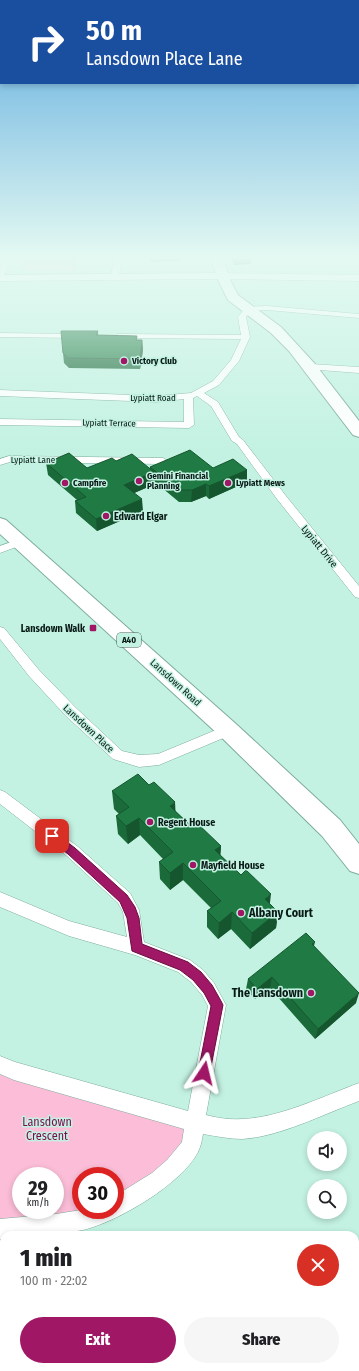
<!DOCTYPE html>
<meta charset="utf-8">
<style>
:root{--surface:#fff;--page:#f6f6f6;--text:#202124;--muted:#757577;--accent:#9f1765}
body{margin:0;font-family:"Fira Sans Condensed",sans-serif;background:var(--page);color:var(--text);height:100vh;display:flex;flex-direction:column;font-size:15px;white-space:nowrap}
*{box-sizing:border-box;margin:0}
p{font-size:13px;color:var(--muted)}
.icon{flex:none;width:22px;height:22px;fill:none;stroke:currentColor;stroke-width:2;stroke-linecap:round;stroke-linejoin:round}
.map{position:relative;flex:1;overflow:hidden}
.drawer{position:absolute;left:0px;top:1231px;width:359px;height:140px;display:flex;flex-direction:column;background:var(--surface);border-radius:12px 12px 0 0;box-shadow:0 2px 6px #0003}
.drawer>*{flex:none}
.top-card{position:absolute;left:0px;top:0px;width:359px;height:84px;box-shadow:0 2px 6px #0003;background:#1a4fa0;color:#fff;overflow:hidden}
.buttons{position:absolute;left:307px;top:1131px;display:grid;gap:8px}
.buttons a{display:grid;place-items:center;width:40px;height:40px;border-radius:50%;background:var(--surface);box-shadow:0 2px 6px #0003;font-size:20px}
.speed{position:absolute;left:12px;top:1167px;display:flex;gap:8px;font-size:20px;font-weight:700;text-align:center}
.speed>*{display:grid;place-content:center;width:52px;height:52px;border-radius:50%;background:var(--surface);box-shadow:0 2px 6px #0003;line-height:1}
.speed small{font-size:10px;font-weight:400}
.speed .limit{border:6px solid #d22;background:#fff;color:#111}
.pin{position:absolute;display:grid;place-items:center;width:34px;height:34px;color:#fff;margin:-17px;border-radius:8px;box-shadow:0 2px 6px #0006}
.me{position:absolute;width:44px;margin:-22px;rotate:10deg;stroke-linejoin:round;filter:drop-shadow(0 0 3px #0008)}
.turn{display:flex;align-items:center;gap:14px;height:84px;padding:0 20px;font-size:18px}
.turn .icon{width:52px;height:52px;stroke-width:2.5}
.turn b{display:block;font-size:28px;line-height:34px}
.round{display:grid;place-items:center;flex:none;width:42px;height:42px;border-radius:21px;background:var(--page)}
.head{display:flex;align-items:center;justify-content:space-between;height:68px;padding:0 20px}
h1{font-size:24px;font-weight:800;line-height:30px}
.action{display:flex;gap:8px;margin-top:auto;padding:8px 20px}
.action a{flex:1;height:46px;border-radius:24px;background:var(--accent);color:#fff;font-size:16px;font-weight:800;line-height:46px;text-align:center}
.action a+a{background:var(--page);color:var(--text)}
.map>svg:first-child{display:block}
.green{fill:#fbbdd7;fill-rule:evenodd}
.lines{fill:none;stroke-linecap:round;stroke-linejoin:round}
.minor-casing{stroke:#7fac9d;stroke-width:1}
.tertiary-casing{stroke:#7fac9d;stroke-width:1}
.trunk-casing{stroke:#7fac9d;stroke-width:2}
.minor{fill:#fff;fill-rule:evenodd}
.tertiary{fill:#fff;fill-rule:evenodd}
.trunk{fill:#fff;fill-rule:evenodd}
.wall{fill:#1b6a3a}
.shaded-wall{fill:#16562f}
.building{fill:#1f7b43;stroke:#16562f}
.route{fill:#9f1765;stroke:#670f42}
.poi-dot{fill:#9f1765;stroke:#c3f2e2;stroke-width:1.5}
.labels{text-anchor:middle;stroke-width:3;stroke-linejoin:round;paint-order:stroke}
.far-poi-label{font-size:9px;font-weight:bold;fill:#081a15;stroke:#c3f2e2;text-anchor:start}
.far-street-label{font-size:9px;fill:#081a15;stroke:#c3f2e2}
.shield{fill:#c3f2e2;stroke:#405b52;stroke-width:1}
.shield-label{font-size:9px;font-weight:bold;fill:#081a15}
.poi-label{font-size:10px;font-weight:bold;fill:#081a15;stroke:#c3f2e2;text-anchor:start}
.street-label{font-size:10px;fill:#081a15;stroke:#c3f2e2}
.near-poi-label{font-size:12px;font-weight:bold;fill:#081a15;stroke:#c3f2e2;text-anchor:start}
.near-park-label{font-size:12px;fill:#7c0d4e;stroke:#c3f2e2}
</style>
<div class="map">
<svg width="359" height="1371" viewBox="0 0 359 1371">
<rect width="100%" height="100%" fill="#c3f2e2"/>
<g class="green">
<polygon points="25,259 77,259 75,271 21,270"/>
<path d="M0 1065 195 1123 191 1146 115 1207V1176H81V1210L0 1229ZM21 1176H55V1210H21Z"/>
</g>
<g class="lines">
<g class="minor-casing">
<g id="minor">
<polygon points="3,259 11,259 4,276 0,278 0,267"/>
<polygon points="114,259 122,259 119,276 115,278 111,276"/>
<polygon points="267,306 359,314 359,318 267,310 251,311 246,317 250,337 239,361 219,385 204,393 218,402 239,437 243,440 286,496 359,586 359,598 355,597 277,499 237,444 232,441 211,406 197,396 193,398 194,425 189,428 0,425 0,419 184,422 184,399 157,402 0,396 0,390 157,396 191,393 213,381 231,360 241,339 120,338 117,338 116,336 117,334 241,335 238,317 246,307"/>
<polygon points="0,333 78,334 82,336 78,338 0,337"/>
<polygon points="310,364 359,367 359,373 307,369 306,367 307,365"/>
<polygon points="9,456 163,458 168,461 163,464 10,462 0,465 0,459"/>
<polygon points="20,539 24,540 26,542 24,544 0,553 0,546"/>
<polygon points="0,627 4,628 39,670 76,708 122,751 139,755 158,754 228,725 233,726 235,730 233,734 159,765 139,767 113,759 66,716 29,676 0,639"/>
<path d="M0 790 5 792 77 846 130 893 139 910 144 942 190 960 203 970 214 983 226 1005 206 1115C218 1118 230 1120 242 1119 279 1118 324 1096 359 1083V1101C324 1114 279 1137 242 1139 229 1139 216 1136 203 1134 202 1140 201 1146 198 1152 182 1184 117 1222 83 1230 56 1235 31 1235 4 1235V1239H0V1219L56 1214 81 1210H115V1196L152 1173 167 1160 182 1142 184 1129 14 1080 0 1074V1056L15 1062 188 1111 208 1006 202 995 191 982 178 972 135 955 69 936 0 907V892L69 921 127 937 123 912 118 903 67 856 0 804Z"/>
</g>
</g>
<g class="tertiary-casing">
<polygon id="tertiary" points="211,273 359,275 359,281 211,279 0,281 0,275"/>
</g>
<g class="trunk-casing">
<g id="trunk">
<polygon points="211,259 223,259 231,282 238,295 281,327 315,364 359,421 359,437 353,435 289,351 271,333 228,300 219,282"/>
<polygon points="0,518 6,520 236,724 340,820 359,844 359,874 350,871 322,836 220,736 0,534"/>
</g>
</g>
<use href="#minor" class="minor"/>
<use href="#tertiary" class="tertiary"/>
<use href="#trunk" class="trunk"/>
</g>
<g class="wall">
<polygon points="151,259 179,259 179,261 151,262"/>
<polygon points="232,259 252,259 251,264 234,265"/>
<polygon points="98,331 98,335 137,336 137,340 142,340 143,350 140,369 69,368 64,363 63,353"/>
<polygon points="116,461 150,468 150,467 213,468 247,470 247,482 209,499 206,496 191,502 179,502 155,482 155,484 134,493 143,511 97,531 76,513 75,501 77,500 48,475 46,463 87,468"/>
<polygon points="112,791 175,811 193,828 221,846 220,855 278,912 276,928 250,949 231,929 218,939 207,927 207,911 211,908 183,880 170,890 160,879 159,862 163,859 140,835 128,844 118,834 116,816 119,814 114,809"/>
<polygon points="315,942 314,946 356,1003 315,1039 270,988 255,999 246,989 248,979"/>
</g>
<g class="shaded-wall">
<polygon points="142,340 143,350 140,369 140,359"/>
<polygon points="247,470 247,482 209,499 209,486"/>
<polygon points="154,472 155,484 125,497 124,485"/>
<polygon points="206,484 206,496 191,502 192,490"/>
<polygon points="142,499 143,511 97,531 96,519"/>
<polygon points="175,802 176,820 170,806"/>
<polygon points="139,818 140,835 128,844 126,826"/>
<polygon points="221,846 220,863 215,850"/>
<polygon points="183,863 183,880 170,890 170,873"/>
<polygon points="271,894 269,911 265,899"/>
<polygon points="232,912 231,929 218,939 219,923"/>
<polygon points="278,912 276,928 250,949 252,933"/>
<polygon points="272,977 270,988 255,999 257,989"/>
<polygon points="359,993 356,1003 315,1039 318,1029"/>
</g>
<g class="building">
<polygon points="61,331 98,331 96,335 137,336 136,340 142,340 140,359 68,358 63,353"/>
<polygon points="190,450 213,468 233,459 247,470 209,486 206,484 192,490 179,490 150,467"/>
<polygon points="69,453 87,468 112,458 116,461 132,454 154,472 124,485 142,499 96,519 75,501 86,497 46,463"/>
<polygon points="138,774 149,785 154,782 175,802 170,806 193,828 198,824 221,846 215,850 241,875 246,870 271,894 265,899 278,912 252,933 232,912 219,923 207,911 221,901 183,863 170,873 159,862 173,852 139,818 126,826 116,816 129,807 112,791"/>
<polygon points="306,933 315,942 312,944 359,993 318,1029 272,977 257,989 248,979"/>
</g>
<linearGradient id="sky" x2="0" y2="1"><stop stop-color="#5baade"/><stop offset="0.57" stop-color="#e4f9f2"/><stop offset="1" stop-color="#e4f9f2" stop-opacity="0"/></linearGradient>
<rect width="359" height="451" fill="url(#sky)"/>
<polygon class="route" points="52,831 75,848 127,895 135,907 139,918 142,944 188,962 201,972 212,985 221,1001 223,1005 209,1077 204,1079 200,1077 198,1073 211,1006 204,993 193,980 180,970 132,951 127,918 120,902 68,854 48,839 47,836 48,833"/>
<g class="poi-dot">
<circle cx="124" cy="361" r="4"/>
<circle cx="139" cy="481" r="4"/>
<circle cx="65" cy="483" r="4"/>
<circle cx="228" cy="483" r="4"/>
<circle cx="106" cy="516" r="4"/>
<rect x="89" y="624" width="8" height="8" rx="2"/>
<circle cx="150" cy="822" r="4"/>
<circle cx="193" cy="865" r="4"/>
<circle cx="241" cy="913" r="4"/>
<circle cx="311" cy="993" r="4"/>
</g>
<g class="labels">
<g class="far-poi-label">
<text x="132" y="364">Victory Club</text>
<text x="147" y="479">Gemini Financial<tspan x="147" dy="10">Planning</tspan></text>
<text x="73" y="486">Campfire</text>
<text x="236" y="486">Lypiatt Mews</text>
</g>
<g class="far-street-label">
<text x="153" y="401">Lypiatt Road</text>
<text transform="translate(109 423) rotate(1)" y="3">Lypiatt Terrace</text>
<text x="33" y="463">Lypiatt Lane</text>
</g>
<rect class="shield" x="117" y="633" width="24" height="14" rx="3"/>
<g class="shield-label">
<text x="129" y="643">A40</text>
</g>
<g class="poi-label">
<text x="114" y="520">Edward Elgar</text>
<text x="85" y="632" text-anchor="end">Lansdown Walk</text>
<text x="158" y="826">Regent House</text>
<text x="201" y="869">Mayfield House</text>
</g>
<g class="street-label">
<text transform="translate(320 546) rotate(51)" y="4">Lypiatt Drive</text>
<text transform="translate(176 682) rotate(42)" y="4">Lansdown Road</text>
<text transform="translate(89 728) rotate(43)" y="4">Lansdown Place</text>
</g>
<g class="near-poi-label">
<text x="249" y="917">Albany Court</text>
<text x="303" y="997" text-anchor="end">The Lansdown</text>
</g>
<g class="near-park-label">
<text x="47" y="1126">Lansdown<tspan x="47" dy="14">Crescent</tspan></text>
</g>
</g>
</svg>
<div class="buttons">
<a><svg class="icon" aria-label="sound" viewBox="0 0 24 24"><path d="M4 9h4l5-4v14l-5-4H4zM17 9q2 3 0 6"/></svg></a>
<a><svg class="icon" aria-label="search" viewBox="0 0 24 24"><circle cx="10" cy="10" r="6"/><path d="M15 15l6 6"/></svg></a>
</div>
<div class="speed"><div>29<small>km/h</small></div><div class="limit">30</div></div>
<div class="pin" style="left:52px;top:836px;background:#d93025"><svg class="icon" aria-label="arrive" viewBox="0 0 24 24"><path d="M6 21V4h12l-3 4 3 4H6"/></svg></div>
<svg class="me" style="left:204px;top:1073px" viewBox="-20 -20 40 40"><path d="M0-17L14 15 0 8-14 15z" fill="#9f1765" stroke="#fff" stroke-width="4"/></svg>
<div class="top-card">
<div class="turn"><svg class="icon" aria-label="right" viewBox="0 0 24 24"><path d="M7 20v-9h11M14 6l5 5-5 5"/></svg><div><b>50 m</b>Lansdown Place Lane</div></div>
</div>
<section class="drawer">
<div class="head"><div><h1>1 min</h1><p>100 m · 22:02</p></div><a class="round" style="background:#d93025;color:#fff"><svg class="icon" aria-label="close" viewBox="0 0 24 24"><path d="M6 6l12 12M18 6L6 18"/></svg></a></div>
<div class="action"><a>Exit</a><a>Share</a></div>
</section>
</div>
